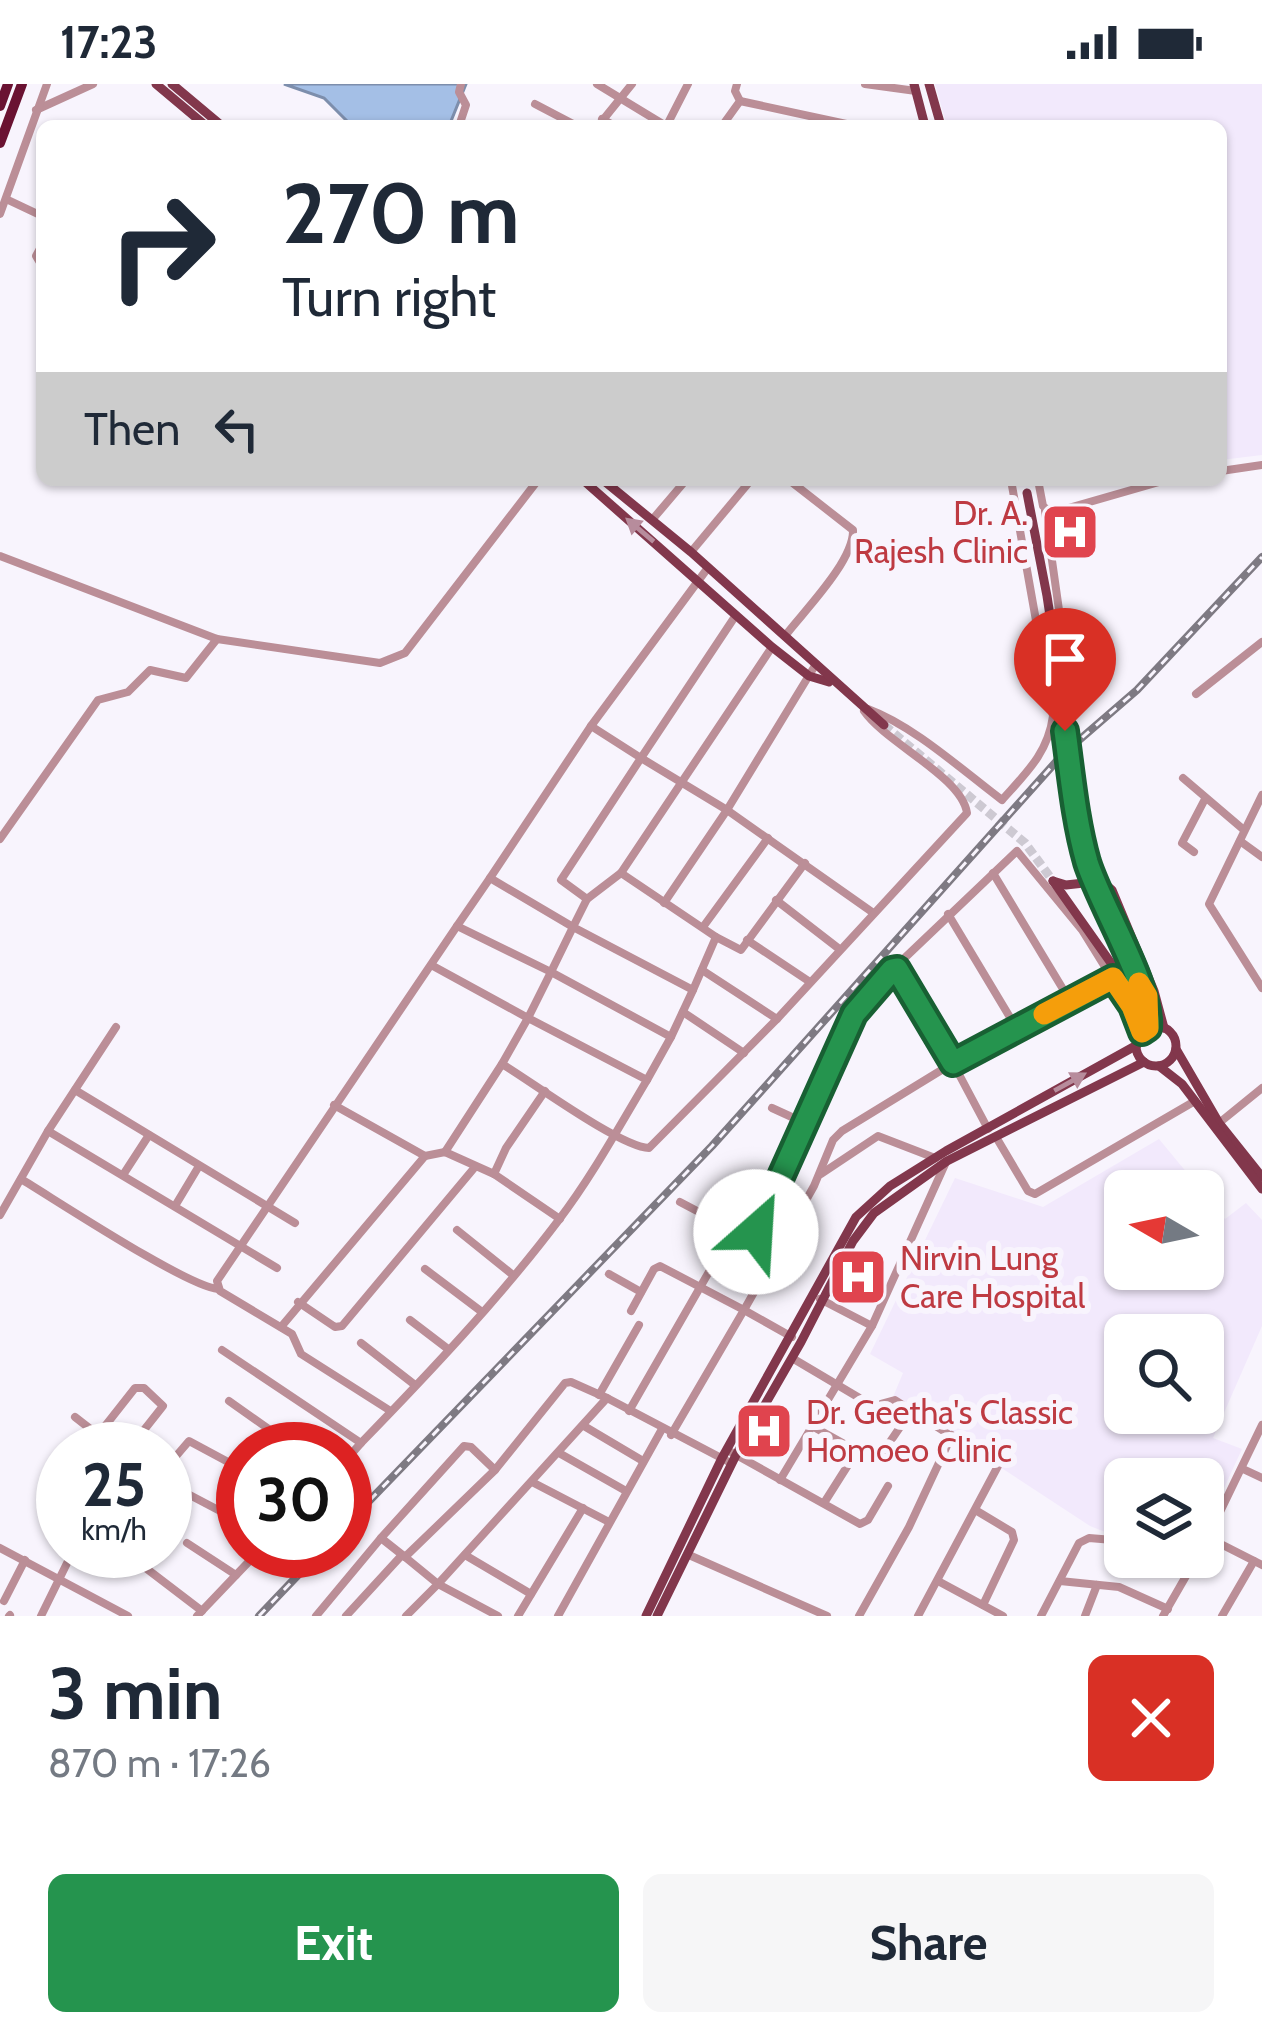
<!DOCTYPE html>
<meta charset="utf-8">
<style>
:root{--surface:#fff;--page:#f6f6f7;--text:#1f2937;--muted:#747a83;--accent:#25944e}
body{margin:0;font-family:Cabin,sans-serif;background:var(--page);color:var(--text);height:100vh;display:flex;flex-direction:column;font-size:45px;white-space:nowrap}
*{box-sizing:border-box;margin:0}
p{font-size:39px;color:var(--muted)}
.icon{flex:none;width:66px;height:66px;fill:none;stroke:currentColor;stroke-width:2;stroke-linecap:round;stroke-linejoin:round}
.map{position:relative;height:1532px;overflow:hidden}
.details{display:flex;flex-direction:column;background:var(--surface);flex:1}
.details>*{flex:none}
.hud{position:absolute;left:36px;top:36px;width:1191px;height:366px;border-radius:18px;box-shadow:0 3px 9px #0004;background:#fff;color:var(--text);overflow:hidden}
.needle{width:78px;rotate:279deg}
.tools{position:absolute;left:1104px;top:1086px;display:grid;gap:24px}
.tools a{display:grid;place-items:center;width:120px;height:120px;border-radius:18px;background:var(--surface);box-shadow:0 3px 9px #0004;font-size:60px}
.speed{position:absolute;left:36px;top:1338px;display:flex;gap:24px;font-size:60px;font-weight:700;text-align:center}
.speed>*{display:grid;place-content:center;width:156px;height:156px;border-radius:50%;background:var(--surface);box-shadow:0 3px 9px #0004;line-height:1}
.speed small{font-size:30px;font-weight:400}
.speed .limit{border:18px solid #d22;background:#fff;color:#111}
.pin{position:absolute;display:grid;place-items:center;width:102px;height:102px;color:#fff;margin:-123px -51px;border-radius:50% 50% 50% 0;rotate:-45deg;box-shadow:0 0 12px #0007}
.pin .icon{rotate:45deg}
.me{position:absolute;width:132px;margin:-66px;rotate:26deg;stroke-linejoin:round;filter:drop-shadow(0 0 9px #0008)}
.turn{display:flex;align-items:center;gap:42px;height:252px;padding:0 48px;font-size:54px}
.turn .icon{width:156px;height:156px;stroke-width:2.5}
.turn b{display:block;font-size:84px;line-height:102px}
.then{display:flex;align-items:center;height:114px;padding:0 48px;background:#0003;gap:24px;font-size:45px}
.round{display:grid;place-items:center;flex:none;width:126px;height:126px;border-radius:18px;background:var(--page)}
.headline{display:flex;align-items:center;justify-content:space-between;height:204px;padding:0 48px}
h1{font-size:72px;font-weight:800;line-height:90px}
.action{display:flex;gap:24px;margin-top:auto;padding:24px 48px}
.action a{flex:1;height:138px;border-radius:18px;background:var(--accent);color:#fff;font-size:48px;font-weight:800;line-height:138px;text-align:center}
.action a+a{background:var(--page);color:var(--text)}
.status{display:flex;justify-content:space-between;align-items:center;height:84px;padding:0 60px;background:var(--surface);direction:ltr}
.status svg{height:33px;fill:currentColor}
.map>svg:first-child{display:block}
.built{fill:#f2e9fc;fill-rule:evenodd}
.water{fill:#a4bfe6;stroke:#7d8eac;stroke-width:3}
.lines{fill:none;stroke-linecap:round;stroke-linejoin:round}
.major-tunnel{stroke:#cdc9d2;stroke-width:9;stroke-dasharray:9 4.5;stroke-linecap:butt}
.minor{stroke:#bb8e97;stroke-width:8}
.major{stroke:#82374c;stroke-width:9}
.highway{stroke:#6a1232;stroke-width:10}
.rail-casing{stroke:#7e7a83;stroke-width:8}
.rail{stroke:#f8f4fd;stroke-width:3;stroke-dasharray:9;stroke-linecap:butt}
.major-bridge{stroke:#82374c;stroke-width:9}
.oneway{fill:#b78c9c}
.route-casing{stroke:#186033;stroke-width:30}
.route{stroke:#25944e;stroke-width:21}
.slow{stroke:#f59e0b;stroke-width:21}
.labels{text-anchor:middle;stroke-width:12;stroke-linejoin:round;paint-order:stroke}
.health-label{font-size:33px;fill:#be3a42;stroke:#f8f4fd;text-anchor:start}
</style>
<div class="status"><b>17:23</b><svg viewBox="0 0 49 12"><path d="M0 12V9h3v3zM5 12V6h3v6zM10 12V3h3v9zM15 12V0h3v12zM26 1h20v11H26zM47 4h2v5h-2z"/></svg></div>
<div class="map">
<svg width="1262" height="1532" viewBox="0 0 1262 1532">
<rect width="100%" height="100%" fill="#f8f4fd"/>
<g class="built">
<polygon points="935,0 1262,0 1262,371 1221,376 1221,42 947,42"/>
<path d="M1159 1055 1202 1107H1125V1185H1203V1108L1225 1135 1246 1119 1262 1136V1242L1213 1354 1242 1365 1203 1450V1395H1125V1456L1090 1442 893 1313 903 1289 870 1270 955 1094 1043 1123ZM1125 1251H1203V1329H1125Z"/>
</g>
<polygon class="water" points="284,0 466,0 449,42 352,42 324,14"/>
<g class="lines">
<polyline class="major-tunnel" points="884,641 1025,759 1053,797"/>
<g class="minor">
<polyline points="597,0 666,42"/>
<polyline points="865,0 916,7"/>
<polyline points="740,17 851,41"/>
<polyline points="535,20 577,42"/>
<polyline points="36,26 93,0"/>
<polyline points="602,35 615,42"/>
<polyline points="111,41 112,42"/>
<polyline points="667,41 688,0"/>
<polyline points="459,42 466,21 459,8 461,0"/>
<polyline points="598,42 632,0"/>
<polyline points="722,42 740,17 735,7 737,0"/>
<polyline points="6,115 42,132"/>
<polyline points="0,130 47,0"/>
<polyline points="42,161 36,172 42,182"/>
<polyline points="1221,387 1262,381"/>
<polyline points="1011,396 1053,632 1073,625 1045,427"/>
<polyline points="1038,396 1043,422 1051,429 1166,396"/>
<polyline points="652,436 686,396"/>
<polyline points="691,468 751,396"/>
<polyline points="0,472 217,555 380,579 405,569 538,396"/>
<polyline points="736,531 641,674 727,726 872,828"/>
<path d="M785 552C804 527 854 477 853 446L789 396"/>
<polyline points="1196,610 1262,558"/>
<path d="M868 625C914 642 962 686 1002 716 1026 689 1048 669 1053 632"/>
<polyline points="591,642 707,485"/>
<polyline points="1183,694 1244,746"/>
<polyline points="1262,711 1209,820 1262,904"/>
<polyline points="0,755 98,616 128,608 150,586 186,594 217,555"/>
<polyline points="1240,757 1262,773"/>
<polyline points="1194,768 1182,759 1205,715"/>
<polyline points="621,789 772,563"/>
<polyline points="993,789 1069,915 1017,945"/>
<polyline points="490,794 591,642 641,674 561,796 587,815 621,789 716,853 693,906"/>
<polygon points="490,794 573,843 551,888 457,842"/>
<polyline points="587,815 573,843 693,906 671,953"/>
<polyline points="776,816 838,864"/>
<polyline points="664,819 727,726 816,580"/>
<polyline points="703,843 768,754"/>
<polyline points="716,853 741,866 805,779"/>
<polyline points="747,856 810,898"/>
<polyline points="433,882 528,934 551,888 671,953 647,996"/>
<polyline points="897,885 953,979 1017,945 948,830"/>
<polyline points="702,886 777,935"/>
<polyline points="1069,915 1113,894"/>
<polyline points="683,928 744,969"/>
<polyline points="75,1006 295,1139"/>
<polyline points="334,1021 425,1072 445,1068 494,1090 560,1135"/>
<polyline points="772,1024 807,1040"/>
<polyline points="1219,1039 1262,1004"/>
<polyline points="48,1047 277,1184"/>
<polyline points="996,1053 1028,1107 1035,1110 1195,1017"/>
<polyline points="445,1068 502,980"/>
<polyline points="494,1090 506,1064 545,1007"/>
<polyline points="821,1090 878,1052 935,1074"/>
<polyline points="123,1091 149,1051"/>
<path d="M21 1095C56 1116 186 1202 218 1205"/>
<polyline points="175,1122 199,1082"/>
<polyline points="0,1131 48,1047 116,943"/>
<polyline points="457,1146 513,1191"/>
<polyline points="733,1146 750,1152 756,1148 854,930 892,886 1017,767 1082,846 1138,936"/>
<polyline points="425,1185 482,1228"/>
<polyline points="609,1190 641,1208"/>
<polyline points="820,1215 872,1242"/>
<polyline points="298,1218 335,1243 342,1242 475,1083"/>
<polyline points="631,1227 654,1185 660,1182 744,1226 671,1351"/>
<polyline points="410,1236 448,1265"/>
<polyline points="281,1243 425,1072"/>
<polyline points="792,1253 744,1226 814,1102 833,1056 842,1047 953,979 988,1045"/>
<polyline points="361,1259 415,1301"/>
<path d="M222 1266 361 1359C429 1289 499 1215 558 1137 591 1094 619 1043 647 996L528 934 502 980C532 998 620 1063 649 1064L777 935 967 729C962 693 886 659 864 627"/>
<polyline points="792,1274 873,1322 895,1316 998,1382 918,1532"/>
<polyline points="599,1311 639,1241"/>
<polyline points="229,1317 297,1365"/>
<polyline points="389,1326 301,1270 292,1250 220,1207 217,1197 457,842"/>
<polyline points="629,1327 733,1146 680,1118"/>
<polyline points="75,1333 116,1365"/>
<polyline points="584,1342 643,1377"/>
<polyline points="812,1342 873,1376 879,1374 911,1327"/>
<polyline points="98,1351 135,1304 144,1304 163,1322 129,1365"/>
<polyline points="731,1368 860,1440 868,1436 888,1402"/>
<polyline points="559,1369 626,1407"/>
<polyline points="345,1377 361,1359"/>
<polyline points="165,1385 189,1357 243,1386"/>
<polyline points="1243,1385 1262,1394"/>
<polyline points="780,1396 872,1242 946,1078"/>
<polyline points="165,1398 243,1439"/>
<polyline points="532,1398 609,1438"/>
<polyline points="824,1419 855,1370"/>
<polyline points="46,1425 63,1398"/>
<polyline points="977,1427 1012,1448 1014,1456 983,1521"/>
<polyline points="165,1429 179,1407"/>
<polyline points="50,1435 63,1442"/>
<polyline points="381,1454 464,1362 471,1363 495,1386"/>
<polyline points="1209,1454 1262,1481"/>
<polyline points="187,1459 236,1491"/>
<polyline points="1203,1463 1262,1341"/>
<polyline points="0,1464 128,1532"/>
<polyline points="114,1467 147,1485 202,1527"/>
<polyline points="465,1471 531,1510"/>
<polyline points="689,1471 827,1532"/>
<polyline points="1167,1473 1191,1483"/>
<polyline points="938,1497 1003,1532"/>
<polyline points="1060,1497 1119,1503 1168,1525"/>
<polyline points="4,1517 25,1476"/>
<polyline points="9,1532 10,1531"/>
<polyline points="41,1532 73,1467"/>
<polyline points="197,1532 259,1467"/>
<polyline points="316,1532 381,1454 405,1473"/>
<polyline points="346,1532 402,1471"/>
<polyline points="406,1532 438,1500 405,1473 495,1386 565,1299 571,1298 607,1314"/>
<polyline points="498,1532 438,1500 607,1314 727,1377"/>
<polyline points="518,1532 583,1424"/>
<polyline points="558,1532 662,1345"/>
<polyline points="859,1532 909,1443 952,1351"/>
<polyline points="1041,1532 1079,1459 1089,1454 1125,1457"/>
<polyline points="1085,1532 1097,1501"/>
<polyline points="1163,1532 1197,1473"/>
<polyline points="1222,1532 1254,1477"/>
</g>
<g class="major">
<polyline points="156,0 206,42"/>
<polyline points="172,0 222,42"/>
<polyline points="914,0 925,42"/>
<polyline points="929,0 941,42"/>
<polyline points="583,396 772,563 809,592 829,598"/>
<polyline points="603,396 691,468 884,641"/>
<polyline points="1053,797 1066,801 1102,797 1112,806 1154,907 1164,944"/>
<polyline points="1053,797 1135,913 1145,946"/>
<polyline points="1130,881 1157,929"/>
<circle cx="1156" cy="962" r="20"/>
<polyline points="1176,965 1219,1039 1262,1093"/>
<polyline points="1159,982 1182,1000 1262,1105"/>
<polyline points="646,1532 722,1374 856,1133 890,1102 946,1067 1137,961"/>
<polyline points="657,1532 736,1371 801,1258 853,1157 874,1129 947,1077 1144,978"/>
</g>
<g class="highway">
<polyline points="0,22 8,0"/>
<polyline points="0,59 22,0"/>
</g>
<g class="rail-casing">
<g id="rail">
<polyline points="345,1442 712,1062 1063,670 1137,606 1262,473"/>
<polyline points="259,1532 321,1467"/>
</g>
</g>
<use href="#rail" class="rail"/>
<polyline class="major-bridge" points="1027,409 1047,512 1087,776 1130,881"/>
</g>
<defs><path id="oneway-solid" d="M-6-.8H1V-3.2L6.5 0L1 3.2V.8H-6Z" transform="scale(3)"/></defs>
<g class="oneway">
<use href="#oneway-solid" transform="translate(640 446) rotate(-140)"/>
<use href="#oneway-solid" transform="translate(1070 998) rotate(-29)"/>
</g>
<g class="lines">
<g class="route-casing">
<path id="route" d="M756 1148 854 930 892 886 897 885 953 979 1113 894 1132 922 1142 948 1148 944C1152 903 1101 823 1087 778 1075 736 1071 690 1065 647"/>
</g>
<use href="#route" class="route"/>
<polyline class="slow" points="1044,930 1113,894 1132,922 1142,948 1148,944 1147,912 1139,899"/>
</g>
<defs>
<g id="hospital-square" transform="scale(3)"><rect x="-9" y="-9" width="18" height="18" rx="4" fill="#e0444e" stroke="#f8f4fd"/><path d="M-5-5h3v3.5h4V-5h3V5h-3V1.5h-4V5h-3Z" fill="#fff"/></g>
</defs>
<g fill-rule="evenodd">
<use href="#hospital-square" x="1070" y="448"/>
<use href="#hospital-square" x="858" y="1193"/>
<use href="#hospital-square" x="764" y="1347"/>
</g>
<g class="labels">
<g class="health-label">
<text x="1028" y="441" text-anchor="end">Dr. A.<tspan x="1028" dy="38">Rajesh Clinic</tspan></text>
<text x="900" y="1186">Nirvin Lung<tspan x="900" dy="38">Care Hospital</tspan></text>
<text x="806" y="1340">Dr. Geetha's Classic<tspan x="806" dy="38">Homoeo Clinic</tspan></text>
</g>
</g>
</svg>
<div class="tools">
<a><svg class="needle" viewBox="-14 -14 28 28"><path d="M0-13l5 13h-10z" fill="#e53935"/><path d="M0 13l5-13h-10z" fill="#747a83"/></svg></a>
<a><svg class="icon" aria-label="search" viewBox="0 0 24 24"><circle cx="10" cy="10" r="6"/><path d="M15 15l6 6"/></svg></a>
<a><svg class="icon" aria-label="layers" viewBox="0 0 24 24"><path d="M12 4l9 5-9 5-9-5zM3 14l9 5 9-5"/></svg></a>
</div>
<div class="speed"><div>25<small>km/h</small></div><div class="limit">30</div></div>
<div class="pin" style="left:1065px;top:647px;background:#d93025"><svg class="icon" aria-label="arrive" viewBox="0 0 24 24"><path d="M6 21V4h12l-3 4 3 4H6"/></svg></div>
<svg class="me" style="left:756px;top:1148px" viewBox="-20 -20 40 40"><circle r="19" fill="#fff"/><path d="M0-13L10 11 0 6-10 11z" fill="#25944e"/></svg>
<div class="hud">
<div class="turn"><svg class="icon" aria-label="right" viewBox="0 0 24 24"><path d="M7 20v-9h11M14 6l5 5-5 5"/></svg><div><b>270 m</b>Turn right</div></div>
<div class="then">Then<svg class="icon" aria-label="left" viewBox="0 0 24 24"><path d="M17 20v-9H6M10 6l-5 5 5 5"/></svg></div>
</div>
</div>
<section class="details">
<div class="headline"><div><h1>3 min</h1><p>870 m · 17:26</p></div><a class="round" style="background:#d93025;color:#fff"><svg class="icon" aria-label="close" viewBox="0 0 24 24"><path d="M6 6l12 12M18 6L6 18"/></svg></a></div>
<div class="action"><a>Exit</a><a>Share</a></div>
</section>
